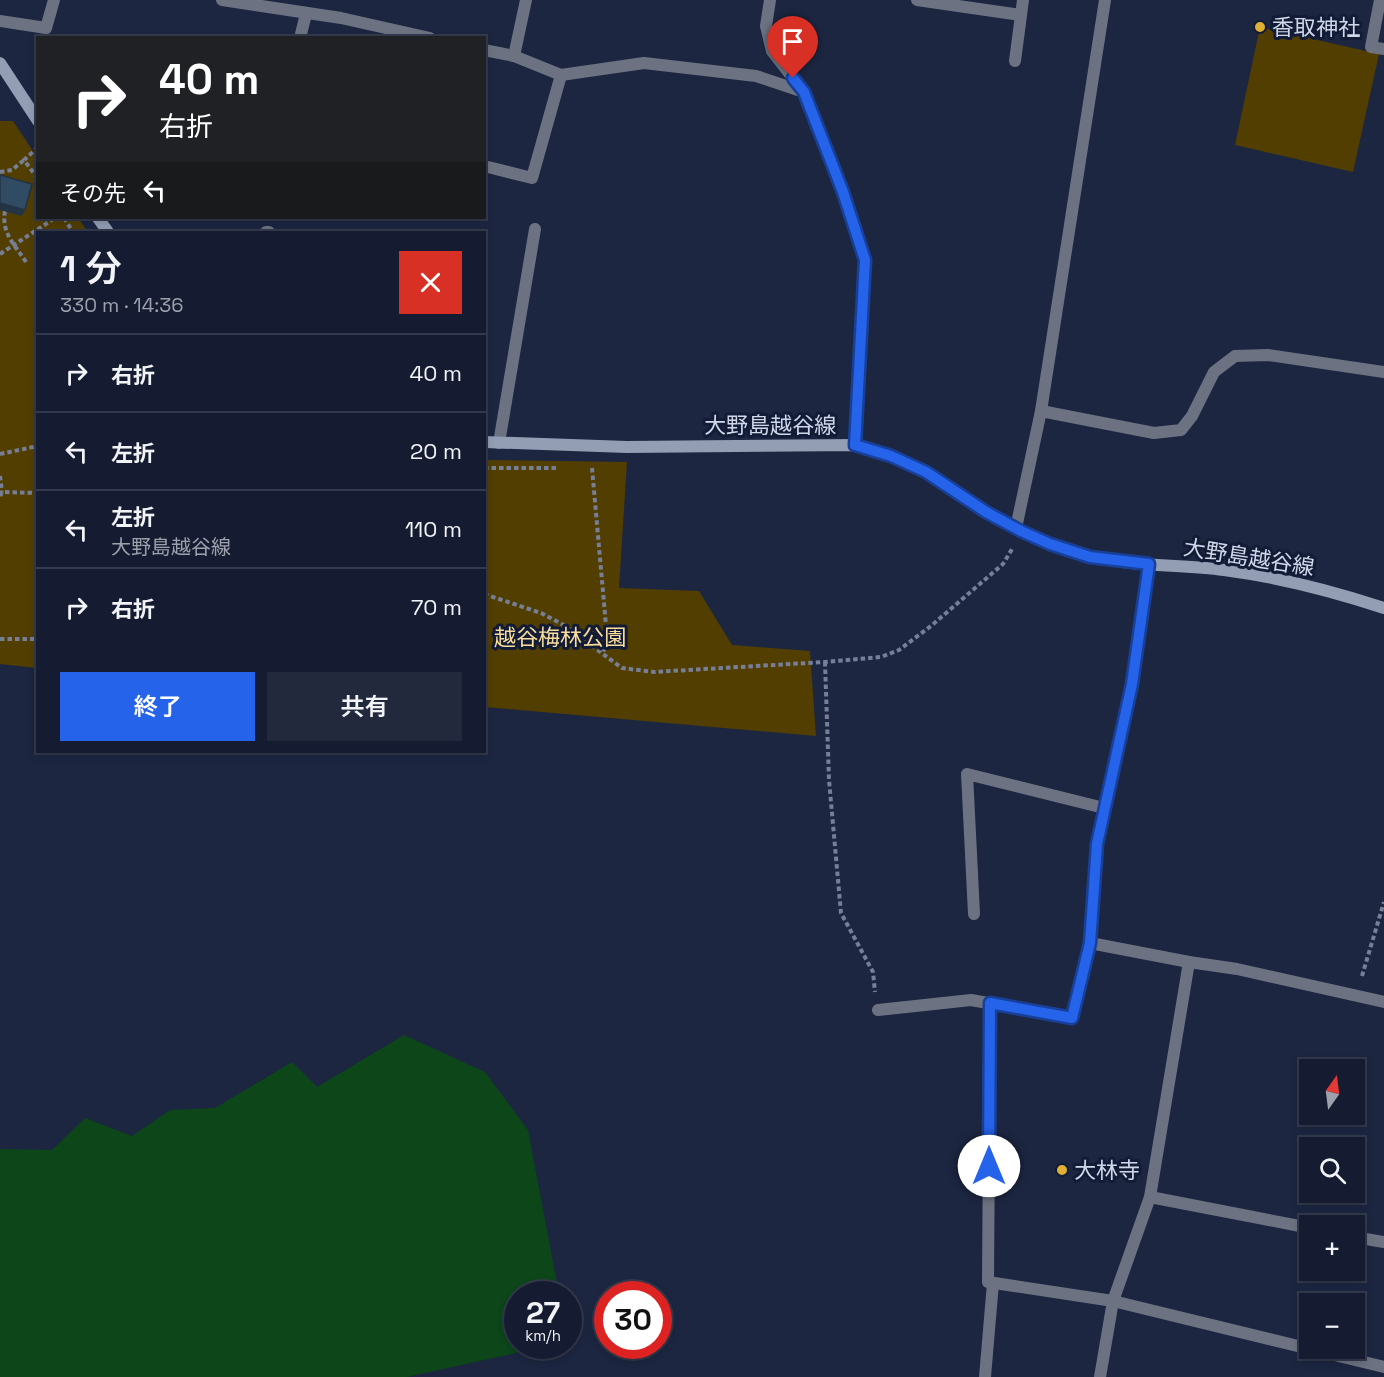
<!DOCTYPE html>
<html lang="ja">
<meta charset="utf-8">
<style>
:root{--surface:#151c31;--page:#22293d;--text:#f1f3f6;--muted:#9da1ab;--line:#343a4d;--accent:#2563eb}
body{margin:0;font-family:"Space Grotesk","Noto Sans JP",sans-serif;background:var(--page);color:var(--text);height:100vh;display:flex;flex-direction:column;font-size:22px;white-space:nowrap}
*{box-sizing:border-box;margin:0}
p{font-size:20px;color:var(--muted)}
.icon{flex:none;width:33px;height:33px;fill:none;stroke:currentColor;stroke-width:2;stroke-linecap:round;stroke-linejoin:round}
.map{position:relative;flex:1;overflow:hidden}
.drawer{position:absolute;left:36px;top:231px;width:450px;height:522px;display:flex;flex-direction:column;background:var(--surface);border-radius:0px;box-shadow:0 3px 9px #0003,0 0 0 2px var(--line)}
.drawer>*{flex:none}
.banner{position:absolute;left:36px;top:36px;width:450px;height:183px;border-radius:0px;box-shadow:0 3px 9px #0003,0 0 0 2px var(--line);background:#202124;color:#fff;overflow:hidden}
.needle{width:39px;rotate:14deg}
.tools{position:absolute;left:1299px;top:1059px;display:grid;gap:12px}
.tools a{display:grid;place-items:center;width:66px;height:66px;border-radius:0px;background:var(--surface);box-shadow:0 3px 9px #0003,0 0 0 2px var(--line);font-size:30px}
.speed{position:absolute;left:504px;top:1281px;display:flex;gap:12px;font-size:30px;font-weight:700;text-align:center}
.speed>*{display:grid;place-content:center;width:78px;height:78px;border-radius:50%;background:var(--surface);box-shadow:0 3px 9px #0003,0 0 0 2px var(--line);line-height:1}
.speed small{font-size:15px;font-weight:400}
.speed .limit{border:9px solid #d22;background:#fff;color:#111}
.pin{position:absolute;display:grid;place-items:center;width:51px;height:51px;color:#fff;margin:-62px -26px;border-radius:50% 50% 50% 0;rotate:-45deg;box-shadow:0 0 6px #0007}
.pin .icon{rotate:45deg}
.me{position:absolute;width:66px;margin:-33px;rotate:0deg;stroke-linejoin:round;filter:drop-shadow(0 0 4px #0008)}
.turn{display:flex;align-items:center;gap:21px;height:126px;padding:0 24px;font-size:27px}
.turn .icon{width:78px;height:78px;stroke-width:2.5}
.turn b{display:block;font-size:42px;line-height:51px}
.then{display:flex;align-items:center;height:57px;padding:0 24px;background:#0003;gap:12px;font-size:22px}
.round{display:grid;place-items:center;flex:none;width:63px;height:63px;border-radius:0px;background:var(--page)}
.summary{display:flex;align-items:center;justify-content:space-between;height:102px;padding:0 24px}
h1{font-size:36px;font-weight:600;line-height:45px}
.primary-button{display:flex;gap:12px;margin-top:auto;padding:12px 24px}
.primary-button a{flex:1;height:69px;border-radius:0px;background:var(--accent);color:#fff;font-size:24px;font-weight:600;line-height:69px;text-align:center}
.primary-button a+a{background:var(--page);color:var(--text)}
ul{padding:0;list-style:none}
li{display:flex;align-items:center;gap:18px;height:78px;padding:0 24px;border-top:2px solid var(--line)}
li div{flex:1}
li b{display:block;font-size:22px}
li em{font-style:normal}
.map>svg:first-child{display:block}
.green{fill:#523e01}
.water{fill:#0c4619}
.lines{fill:none;stroke-linecap:round;stroke-linejoin:round}
.path{stroke:#767f96;stroke-width:4;stroke-dasharray:4.5 3;stroke-linecap:butt}
.service{stroke:#6c7281;stroke-width:12}
.pedestrian{stroke:#6c7281;stroke-width:12}
.minor{stroke:#6c7281;stroke-width:12}
.secondary{stroke:#939db4;stroke-width:12}
.shaded-wall{fill:#223445}
.building{fill:#304b63;stroke:#223445;stroke-width:1.5}
.route-casing{stroke:#184099;stroke-width:15}
.route{stroke:#2563eb;stroke-width:10}
.poi-dot{fill:#dfb034;stroke:#121c36;stroke-width:2}
.labels{text-anchor:middle;stroke-width:6;stroke-linejoin:round;paint-order:stroke}
.poi-label{font-size:22px;fill:#cfd7e9;stroke:#121c36;text-anchor:start}
.street-label{font-size:22px;fill:#cfd7e9;stroke:#121c36}
.park-label{font-size:22px;fill:#f9dc9b;stroke:#121c36}
</style>
<div class="map">
<svg width="1384" height="1377" viewBox="0 0 1384 1377">
<rect width="100%" height="100%" fill="#1c2641"/>
<g class="green">
<polygon points="1260,27 1379,54 1353,172 1235,145"/>
<polygon points="0,121 13,121 37,157 38,218 78,218 88,232 38,232 37,668 0,664"/>
<polygon points="485,460 627,462 619,588 699,591 732,645 810,651 816,736 485,707"/>
</g>
<polygon class="water" points="404,1035 485,1072 528,1130 559,1294 518,1294 518,1346 547,1346 407,1377 0,1377 0,1149 52,1150 85,1118 132,1136 170,1110 215,1108 292,1062 317,1087"/>
<g class="lines">
<g class="path">
<polyline points="38,147 24,160 38,179"/>
<polyline points="0,172 12,170 24,160"/>
<path d="M5 211C1 233 15 245 26 262"/>
<polyline points="64,218 73,232"/>
<polyline points="0,254 55,218"/>
<polyline points="0,454 38,446"/>
<polyline points="484,468 559,468"/>
<polyline points="592,468 607,637 603,654"/>
<polyline points="0,476 2,492"/>
<polyline points="0,496 2,492 38,493"/>
<polyline points="484,594 541,613 562,624 622,668 654,672 825,662 881,657 899,650 931,626 1003,564 1012,549"/>
<polyline points="0,639 38,639"/>
<polyline points="825,662 829,780 841,913 873,972 875,992"/>
<polyline points="1362,976 1384,902"/>
</g>
<g class="service">
<polyline points="300,38 306,14"/>
<polyline points="484,166 532,178 561,75"/>
<polyline points="266,232 269,232"/>
<polyline points="1041,411 1154,433 1181,430 1192,416 1214,372 1235,356 1268,355 1384,372"/>
<polyline points="499,443 535,229"/>
<polyline points="1016,528 1041,411 1105,0"/>
<polyline points="974,914 967,774 1104,808"/>
<polyline points="985,1377 993,1283"/>
</g>
<polyline class="pedestrian" points="1380,0 1371,47 1384,49"/>
<g class="minor">
<polyline points="222,0 341,18 430,38"/>
<polyline points="770,0 766,26 772,51 804,92"/>
<polyline points="917,0 1021,15"/>
<polyline points="0,21 46,28 54,0"/>
<polyline points="484,50 514,56 561,75 644,63 756,76 804,92 843,192 865,260 856,445"/>
<polyline points="514,56 526,0"/>
<polyline points="1015,61 1023,0"/>
<polyline points="1090,943 1189,962 1237,969 1384,1002"/>
<polyline points="990,1003 988,1282 1113,1301 1384,1367"/>
<polyline points="878,1010 971,1000 1072,1018 1090,943 1097,844 1132,684 1149,564"/>
<polyline points="1150,1197 1310,1228"/>
<polyline points="1354,1237 1384,1242"/>
<polyline points="1100,1377 1113,1301 1150,1197 1189,962"/>
</g>
<g class="secondary">
<polyline points="0,63 38,121"/>
<polyline points="98,218 108,232"/>
<path d="M484 442 627 447 856 445C879 452 902 460 924 471 945 482 964 498 985 511 1017 531 1052 547 1088 556 1132 567 1180 564 1224 570 1278 577 1332 591 1384 608"/>
</g>
</g>
<polygon class="shaded-wall" points="0,203 25,210 22,216 0,210"/>
<polygon class="building" points="0,175 32,184 25,210 0,203"/>
<g class="lines">
<g class="route-casing">
<polyline id="route" points="793,78 804,92 843,192 865,260 855,445 891,456 926,472 986,512 1021,531 1050,544 1090,557 1149,564 1132,684 1097,844 1090,943 1072,1018 990,1003 989,1166"/>
</g>
<use href="#route" class="route"/>
</g>
<g class="poi-dot">
<circle cx="1260" cy="27" r="6"/>
<circle cx="1062" cy="1170" r="6"/>
</g>
<g class="labels">
<g class="poi-label">
<text x="1272" y="35">香取神社</text>
<text x="1074" y="1178">大林寺</text>
</g>
<g class="street-label">
<text x="770" y="433">大野島越谷線</text>
<text transform="translate(1249 557) rotate(9)" y="8">大野島越谷線</text>
</g>
<g class="park-label">
<text x="560" y="645">越谷梅林公園</text>
</g>
</g>
</svg>
<div class="tools">
<a><svg class="needle" viewBox="-14 -14 28 28"><path d="M0-13l5 13h-10z" fill="#e53935"/><path d="M0 13l5-13h-10z" fill="#9da1ab"/></svg></a>
<a><svg class="icon" aria-label="search" viewBox="0 0 24 24"><circle cx="10" cy="10" r="6"/><path d="M15 15l6 6"/></svg></a>
<a>+</a>
<a>−</a>
</div>
<div class="speed"><div>27<small>km/h</small></div><div class="limit">30</div></div>
<div class="pin" style="left:793px;top:78px;background:#d93025"><svg class="icon" aria-label="arrive" viewBox="0 0 24 24"><path d="M6 21V4h12l-3 4 3 4H6"/></svg></div>
<svg class="me" style="left:989px;top:1166px" viewBox="-20 -20 40 40"><circle r="19" fill="#fff"/><path d="M0-13L10 11 0 6-10 11z" fill="#2563eb"/></svg>
<div class="banner">
<div class="turn"><svg class="icon" aria-label="right" viewBox="0 0 24 24"><path d="M7 20v-9h11M14 6l5 5-5 5"/></svg><div><b>40 m</b>右折</div></div>
<div class="then">その先<svg class="icon" aria-label="left" viewBox="0 0 24 24"><path d="M17 20v-9H6M10 6l-5 5 5 5"/></svg></div>
</div>
<section class="drawer">
<div class="summary"><div><h1>1 分</h1><p>330 m · 14:36</p></div><a class="round" style="background:#d93025;color:#fff"><svg class="icon" aria-label="close" viewBox="0 0 24 24"><path d="M6 6l12 12M18 6L6 18"/></svg></a></div>
<ul>
<li><svg class="icon" aria-label="right" viewBox="0 0 24 24"><path d="M7 20v-9h11M14 6l5 5-5 5"/></svg><div><b>右折</b></div><em>40 m</em></li>
<li><svg class="icon" aria-label="left" viewBox="0 0 24 24"><path d="M17 20v-9H6M10 6l-5 5 5 5"/></svg><div><b>左折</b></div><em>20 m</em></li>
<li><svg class="icon" aria-label="left" viewBox="0 0 24 24"><path d="M17 20v-9H6M10 6l-5 5 5 5"/></svg><div><b>左折</b><p>大野島越谷線</p></div><em>110 m</em></li>
<li><svg class="icon" aria-label="right" viewBox="0 0 24 24"><path d="M7 20v-9h11M14 6l5 5-5 5"/></svg><div><b>右折</b></div><em>70 m</em></li>
</ul>
<div class="primary-button"><a>終了</a><a>共有</a></div>
</section>
</div>
